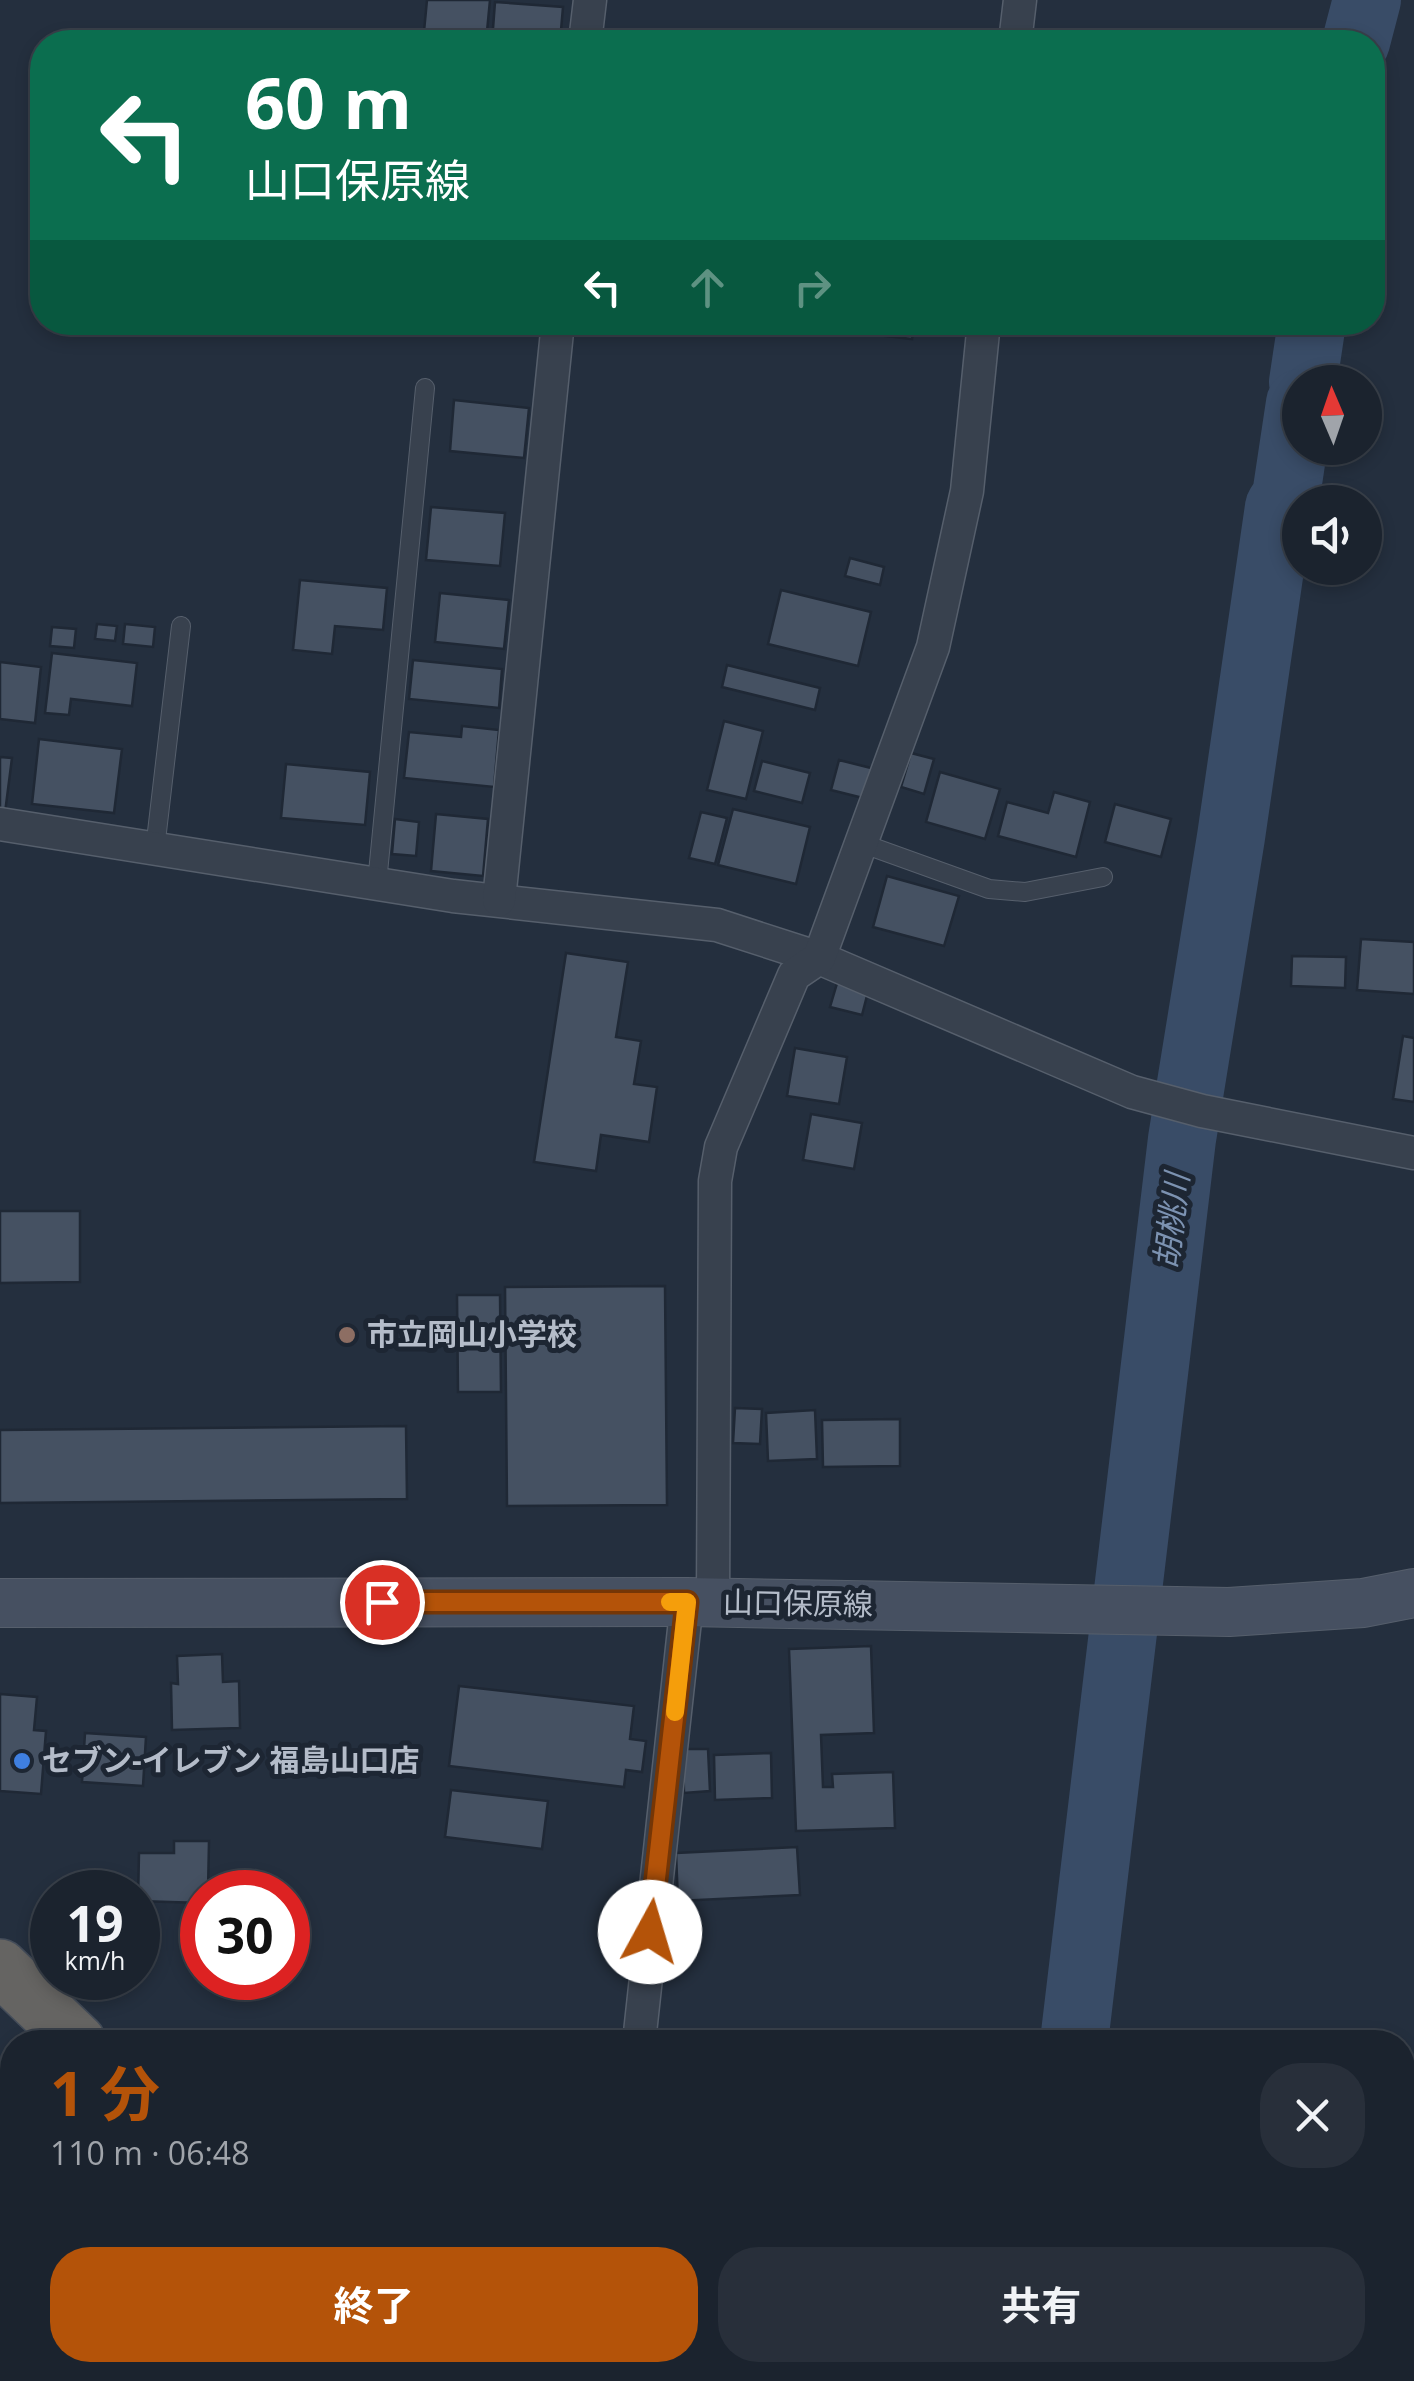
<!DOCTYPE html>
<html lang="ja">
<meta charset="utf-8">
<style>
:root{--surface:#1b232e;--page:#282f3a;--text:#f1f3f6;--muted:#a0a4aa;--line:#39404a;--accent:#b45309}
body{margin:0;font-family:"Open Sans","Noto Sans JP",sans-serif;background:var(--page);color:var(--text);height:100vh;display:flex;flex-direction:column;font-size:38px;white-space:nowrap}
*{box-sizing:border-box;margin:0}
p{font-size:32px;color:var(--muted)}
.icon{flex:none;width:55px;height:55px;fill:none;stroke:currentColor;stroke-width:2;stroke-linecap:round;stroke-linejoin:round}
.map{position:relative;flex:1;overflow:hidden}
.details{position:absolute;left:0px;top:2030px;width:1415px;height:352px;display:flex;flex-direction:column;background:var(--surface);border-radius:40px 40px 0 0;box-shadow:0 5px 15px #0003,0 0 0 2px var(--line)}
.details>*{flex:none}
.banner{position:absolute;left:30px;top:30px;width:1355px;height:305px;border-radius:40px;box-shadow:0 5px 15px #0003,0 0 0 2px var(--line);background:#0b6e4f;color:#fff;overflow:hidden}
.needle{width:65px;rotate:358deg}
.tools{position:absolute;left:1282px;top:365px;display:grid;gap:20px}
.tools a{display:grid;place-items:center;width:100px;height:100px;border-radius:50%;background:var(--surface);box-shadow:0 5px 15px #0003,0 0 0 2px var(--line);font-size:50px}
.speed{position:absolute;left:30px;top:1870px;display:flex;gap:20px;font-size:50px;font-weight:700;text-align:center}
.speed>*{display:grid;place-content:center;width:130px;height:130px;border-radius:50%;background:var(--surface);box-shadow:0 5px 15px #0003,0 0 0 2px var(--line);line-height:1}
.speed small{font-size:25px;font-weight:400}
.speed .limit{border:15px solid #d22;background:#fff;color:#111}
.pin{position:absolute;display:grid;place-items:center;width:85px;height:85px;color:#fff;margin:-42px;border:5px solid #fff;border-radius:50%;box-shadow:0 2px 10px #0007}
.me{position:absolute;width:110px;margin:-55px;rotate:6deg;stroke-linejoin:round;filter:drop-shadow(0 0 8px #0008)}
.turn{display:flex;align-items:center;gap:35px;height:210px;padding:0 50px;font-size:45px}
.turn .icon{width:130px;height:130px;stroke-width:2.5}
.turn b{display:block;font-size:70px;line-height:85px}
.lanes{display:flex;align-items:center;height:95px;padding:0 50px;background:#0003;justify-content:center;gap:50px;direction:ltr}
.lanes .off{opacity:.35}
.round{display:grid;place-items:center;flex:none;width:105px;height:105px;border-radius:40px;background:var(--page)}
.headline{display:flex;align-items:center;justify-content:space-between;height:170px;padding:0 50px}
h1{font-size:60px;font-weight:700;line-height:75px;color:var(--accent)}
.button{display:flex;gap:20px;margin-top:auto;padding:20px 50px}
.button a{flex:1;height:115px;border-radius:40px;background:var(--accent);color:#fff;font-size:40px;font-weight:700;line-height:115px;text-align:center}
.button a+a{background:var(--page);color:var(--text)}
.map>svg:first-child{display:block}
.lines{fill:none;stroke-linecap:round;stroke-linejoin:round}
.river{stroke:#394c67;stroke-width:68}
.building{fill:#455162;stroke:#1f2835;stroke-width:2.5}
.service-casing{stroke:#565f6c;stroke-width:20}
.minor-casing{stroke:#565f6c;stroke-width:35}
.secondary-casing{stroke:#565f6c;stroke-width:50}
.trunk-casing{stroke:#434c59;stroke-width:58}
.service{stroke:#38414e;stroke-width:18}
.minor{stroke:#38414e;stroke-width:32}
.secondary{stroke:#465061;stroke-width:48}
.trunk{stroke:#656462;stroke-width:55}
.route-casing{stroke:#753606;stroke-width:25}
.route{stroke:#b45309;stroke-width:18}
.slow{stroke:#f59e0b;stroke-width:18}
.education-dot{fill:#8d6e63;stroke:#1d2633;stroke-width:4}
.shop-dot{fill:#3f7fe0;stroke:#1d2633;stroke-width:4}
.labels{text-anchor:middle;stroke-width:10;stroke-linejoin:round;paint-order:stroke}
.poi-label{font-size:30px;font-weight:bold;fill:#b4bcc9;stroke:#1d2633;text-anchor:start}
.street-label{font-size:30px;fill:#b4bcc9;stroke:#1d2633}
.water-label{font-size:32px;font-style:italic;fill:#7c92b1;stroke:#1d2633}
</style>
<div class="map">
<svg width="1414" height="2381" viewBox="0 0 1414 2381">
<rect width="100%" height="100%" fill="#242f3e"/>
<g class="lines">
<g class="river">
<polyline points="1356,42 1367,0"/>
<polyline points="1303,382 1312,322"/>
<polyline points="1074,2042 1182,1139 1231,837 1279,507 1286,496 1300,403"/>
<polyline points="1036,2381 1037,2370"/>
</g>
</g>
<g class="building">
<polygon points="427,0 490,0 486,42 423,42"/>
<polygon points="495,2 563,7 560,42 492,42"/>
<polygon points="866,322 914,322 912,339 877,335 878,324"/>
<polygon points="454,400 529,408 524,458 450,451"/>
<polygon points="431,507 505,513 500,566 426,560"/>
<polygon points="850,558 884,567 880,585 845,576"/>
<polygon points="300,580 387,588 383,630 335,626 332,654 293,650"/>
<polygon points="781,590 871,612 858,666 768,644"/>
<polygon points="440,593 509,600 504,649 435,642"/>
<polygon points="97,624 117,626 115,641 95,639"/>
<polygon points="125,624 155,627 153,647 123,644"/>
<polygon points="52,627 76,629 74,648 50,646"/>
<polygon points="52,653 137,663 132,706 71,699 69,715 45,713"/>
<polygon points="413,660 502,669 499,708 409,699"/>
<polygon points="0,662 41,667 35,723 0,719"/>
<polygon points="727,665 820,688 815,710 722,687"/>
<polygon points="724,721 763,731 746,799 707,790"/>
<polygon points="462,726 499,730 494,787 404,778 409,732 461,737"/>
<polygon points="39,739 122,749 114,813 32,804"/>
<polygon points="911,753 934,759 924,794 901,787"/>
<polygon points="0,757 12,758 5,813 0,812"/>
<polygon points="839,760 875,769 867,799 831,790"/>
<polygon points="762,761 810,773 802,803 754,791"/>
<polygon points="286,764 370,772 365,825 281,818"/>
<polygon points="940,772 1000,789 985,839 926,822"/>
<polygon points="1054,792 1090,802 1076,857 998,836 1007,802 1048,813"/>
<polygon points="1115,804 1171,819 1161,857 1105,842"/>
<polygon points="733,809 810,827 796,884 718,865"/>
<polygon points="701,812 727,818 715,864 689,858"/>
<polygon points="436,814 488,819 483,876 431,871"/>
<polygon points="395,819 419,822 416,856 392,854"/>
<polygon points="887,876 959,896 944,946 873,927"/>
<polygon points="1361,939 1414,942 1414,994 1357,990"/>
<polygon points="566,953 628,962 616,1037 641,1041 634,1084 657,1087 649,1142 601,1135 596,1171 534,1162"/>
<polygon points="1292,956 1346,957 1345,988 1291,986"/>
<polygon points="838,980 869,988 862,1015 830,1007"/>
<polygon points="1403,1036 1414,1038 1414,1102 1393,1099"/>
<polygon points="795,1048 847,1057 839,1104 787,1096"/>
<polygon points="811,1114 862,1123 854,1169 803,1160"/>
<polygon points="0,1211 80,1211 80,1282 0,1283"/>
<polygon points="665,1286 667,1505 507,1506 505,1287"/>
<polygon points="457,1295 500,1295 501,1392 458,1392"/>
<polygon points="735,1408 762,1409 760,1444 733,1443"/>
<polygon points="815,1410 817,1459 768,1461 766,1413"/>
<polygon points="900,1419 900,1466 823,1467 822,1420"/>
<polygon points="406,1426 407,1499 0,1503 0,1430"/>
<polygon points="871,1646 874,1733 821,1735 823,1787 833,1787 832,1774 893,1772 895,1828 796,1831 789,1649"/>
<polygon points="222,1654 223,1682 239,1681 240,1728 172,1730 171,1683 178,1684 177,1656"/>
<polygon points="459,1686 634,1706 630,1739 646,1741 642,1772 626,1770 624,1787 449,1766"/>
<polygon points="0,1694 37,1697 34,1730 46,1731 41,1794 0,1791"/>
<polygon points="85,1733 146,1737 143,1786 82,1782"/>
<polygon points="683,1749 708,1749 710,1791 684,1793"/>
<polygon points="771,1753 772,1798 715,1800 714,1755"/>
<polygon points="451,1790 548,1801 542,1849 445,1837"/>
<polygon points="174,1841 209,1841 208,1892 202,1892 202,1903 138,1901 139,1853 174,1853"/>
<polygon points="797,1847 800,1895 678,1901 676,1853"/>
<polygon points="1255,2370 1347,2370 1346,2381 1254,2381"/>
</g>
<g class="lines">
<g class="service-casing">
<g id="service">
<polyline points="861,843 989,889 1025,892 1103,877"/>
<polyline points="155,849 181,626"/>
<polyline points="377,883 425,388"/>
</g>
</g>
<g class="minor-casing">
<g id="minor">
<polyline points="585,42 590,0"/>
<polyline points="1015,42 1020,0"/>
<polyline points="0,824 453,896 717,925 819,958 1132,1092 1202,1111 1414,1153"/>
<polyline points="499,900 558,322"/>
<polyline points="713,1602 715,1181 721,1147 794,975 819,958 933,647 967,491 984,322"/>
<polyline points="639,2042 687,1602"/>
<polyline points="601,2381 603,2370"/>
</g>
</g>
<g class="secondary-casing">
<polyline id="secondary" points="0,1603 687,1602 1229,1612 1363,1603 1414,1593"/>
</g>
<g class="trunk-casing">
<g id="trunk">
<polyline points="0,1967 78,2042"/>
<polyline points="408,2370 419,2381"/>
</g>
</g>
<use href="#service" class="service"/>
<use href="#minor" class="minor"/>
<use href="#secondary" class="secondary"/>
<use href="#trunk" class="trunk"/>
</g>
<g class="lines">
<g class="route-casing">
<polyline id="route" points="382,1602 687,1602 650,1932"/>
</g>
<use href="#route" class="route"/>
<polyline class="slow" points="670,1602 687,1602 675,1712"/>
</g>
<circle class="education-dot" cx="347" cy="1335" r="10"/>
<circle class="shop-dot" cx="22" cy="1761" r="10"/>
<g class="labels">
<g class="poi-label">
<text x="367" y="1345">市立岡山小学校</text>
<text x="42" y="1771">セブン-イレブン 福島山口店</text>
</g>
<g class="street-label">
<text transform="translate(798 1604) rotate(1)" y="10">山口保原線</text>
</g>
<g class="water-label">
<text transform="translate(1172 1221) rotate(-83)" y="11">胡桃川</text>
</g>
</g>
</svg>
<div class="tools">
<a><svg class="needle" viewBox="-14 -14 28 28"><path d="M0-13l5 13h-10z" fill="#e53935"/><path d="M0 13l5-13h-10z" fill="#a0a4aa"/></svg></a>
<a><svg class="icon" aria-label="sound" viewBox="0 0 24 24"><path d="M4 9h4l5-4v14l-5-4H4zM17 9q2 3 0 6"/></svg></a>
</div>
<div class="speed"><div>19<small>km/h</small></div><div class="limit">30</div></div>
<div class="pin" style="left:382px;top:1602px;background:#d93025"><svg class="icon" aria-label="arrive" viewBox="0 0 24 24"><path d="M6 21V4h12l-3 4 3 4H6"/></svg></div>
<svg class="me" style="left:650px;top:1932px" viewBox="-20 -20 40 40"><circle r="19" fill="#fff"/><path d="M0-13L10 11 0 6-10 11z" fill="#b45309"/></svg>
<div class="banner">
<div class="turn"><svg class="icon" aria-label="left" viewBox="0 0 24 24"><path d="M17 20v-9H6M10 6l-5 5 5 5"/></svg><div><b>60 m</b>山口保原線</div></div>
<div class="lanes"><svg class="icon" aria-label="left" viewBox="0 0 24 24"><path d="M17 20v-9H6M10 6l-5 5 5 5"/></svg><svg class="icon off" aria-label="ahead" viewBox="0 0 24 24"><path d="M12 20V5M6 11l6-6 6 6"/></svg><svg class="icon off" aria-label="right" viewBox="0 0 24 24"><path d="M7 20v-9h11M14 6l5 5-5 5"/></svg></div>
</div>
<section class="details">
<div class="headline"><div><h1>1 分</h1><p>110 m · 06:48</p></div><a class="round"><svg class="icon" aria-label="close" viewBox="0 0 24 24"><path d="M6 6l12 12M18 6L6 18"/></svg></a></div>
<div class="button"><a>終了</a><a>共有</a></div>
</section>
</div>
